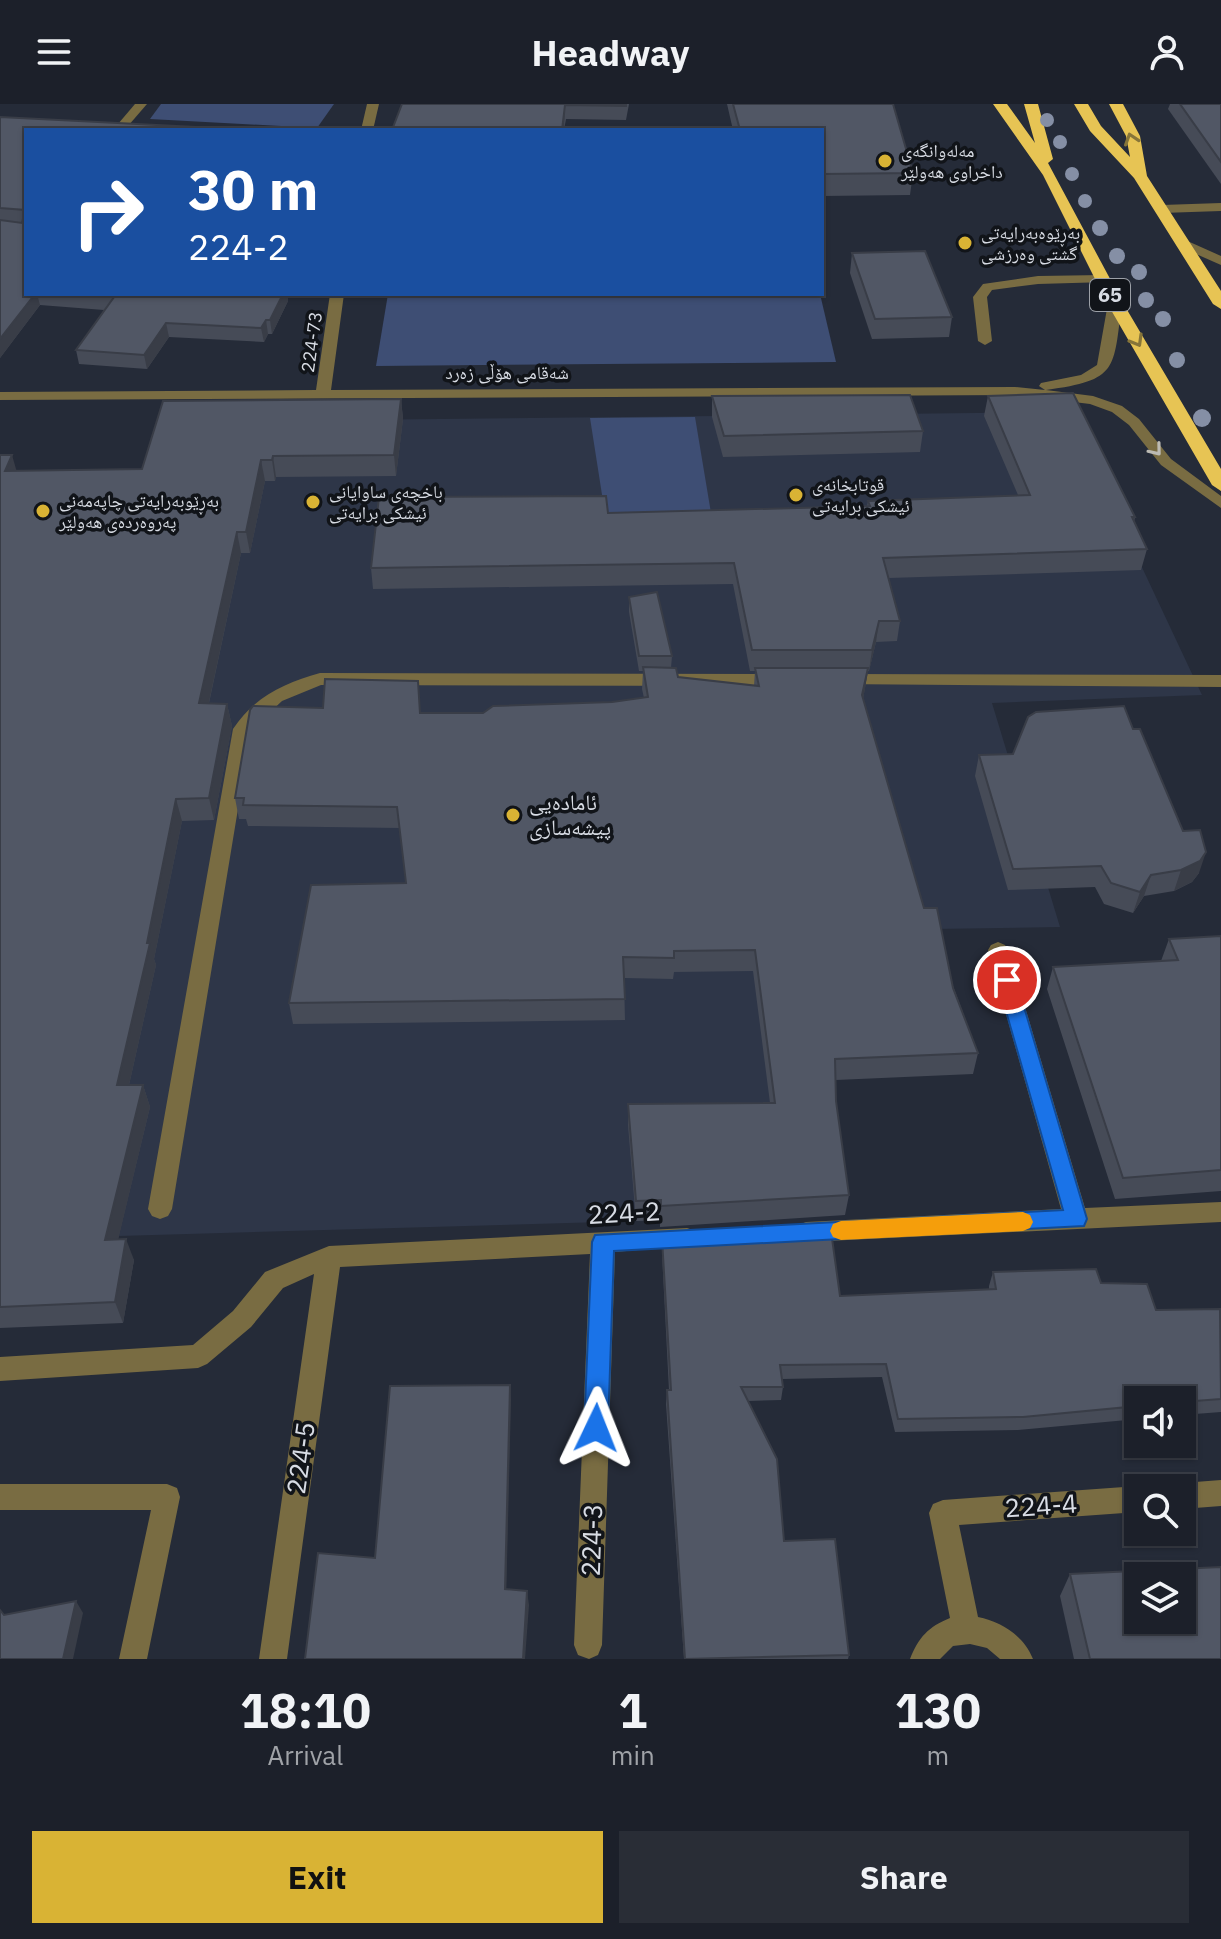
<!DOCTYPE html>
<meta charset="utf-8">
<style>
:root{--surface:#1c202a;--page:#292d36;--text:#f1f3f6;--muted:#a0a3a8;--line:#3a3e47;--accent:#d9b334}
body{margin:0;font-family:"IBM Plex Sans","Noto Naskh Arabic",sans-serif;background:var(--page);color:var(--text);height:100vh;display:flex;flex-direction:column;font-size:30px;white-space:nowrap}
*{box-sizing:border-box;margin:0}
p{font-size:26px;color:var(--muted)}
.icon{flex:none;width:44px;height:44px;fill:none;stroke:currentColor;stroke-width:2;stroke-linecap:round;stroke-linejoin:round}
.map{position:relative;height:1555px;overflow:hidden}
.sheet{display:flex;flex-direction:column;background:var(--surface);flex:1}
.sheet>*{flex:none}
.hud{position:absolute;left:24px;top:24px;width:800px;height:168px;border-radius:0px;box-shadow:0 2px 6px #0004,0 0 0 2px var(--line);background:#1a4fa0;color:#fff;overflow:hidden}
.fabs{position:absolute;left:1124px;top:1282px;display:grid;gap:16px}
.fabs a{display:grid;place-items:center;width:72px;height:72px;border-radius:0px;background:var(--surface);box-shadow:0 2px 6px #0004,0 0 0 2px var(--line);font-size:40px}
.pin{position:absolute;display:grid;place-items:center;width:68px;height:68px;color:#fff;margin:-34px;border:4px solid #fff;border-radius:50%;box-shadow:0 2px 8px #0007}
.me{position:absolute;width:88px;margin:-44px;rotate:2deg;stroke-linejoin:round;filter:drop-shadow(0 0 6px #0008)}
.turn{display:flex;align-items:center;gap:28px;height:168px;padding:0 32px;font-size:36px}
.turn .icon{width:104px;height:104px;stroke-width:2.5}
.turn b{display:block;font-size:56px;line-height:68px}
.eta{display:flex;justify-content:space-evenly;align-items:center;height:136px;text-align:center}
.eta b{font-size:48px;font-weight:700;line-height:56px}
.action{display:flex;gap:16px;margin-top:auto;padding:16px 32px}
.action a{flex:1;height:92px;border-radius:0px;background:var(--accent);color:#111;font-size:32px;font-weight:700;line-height:92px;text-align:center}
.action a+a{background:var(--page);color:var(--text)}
header{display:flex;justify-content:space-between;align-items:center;height:104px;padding:0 32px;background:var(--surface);font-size:36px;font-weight:700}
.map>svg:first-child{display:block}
.built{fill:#2e3648}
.green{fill:#3e4e74}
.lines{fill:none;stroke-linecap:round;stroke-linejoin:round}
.minor{fill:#796c42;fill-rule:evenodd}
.highway{fill:#e7c454;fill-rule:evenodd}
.tree{fill:#858fa5}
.wall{fill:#464b57}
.shaded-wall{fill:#393d47}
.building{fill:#515765;stroke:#393d47;stroke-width:2;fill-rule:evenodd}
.oneway{stroke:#877539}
.oneway2{stroke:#bcbab3}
.route{fill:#1a73e8;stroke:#114b97;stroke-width:2}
.slow{fill:#f59e0b}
.poi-dot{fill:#d9b334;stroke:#111419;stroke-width:3}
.labels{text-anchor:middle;stroke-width:7;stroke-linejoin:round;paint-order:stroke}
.far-poi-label{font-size:18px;fill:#d8dce4;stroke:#111419;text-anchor:start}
.far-street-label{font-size:18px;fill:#d8dce4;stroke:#111419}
.shield{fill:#111419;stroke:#9ca0a7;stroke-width:2}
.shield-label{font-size:20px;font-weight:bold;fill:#d8dce4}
.poi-label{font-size:22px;fill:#d8dce4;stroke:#111419;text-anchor:start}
.near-street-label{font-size:26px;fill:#d8dce4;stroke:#111419}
</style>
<header><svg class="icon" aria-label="menu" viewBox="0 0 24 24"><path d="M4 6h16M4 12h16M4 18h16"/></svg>Headway<svg class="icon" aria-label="person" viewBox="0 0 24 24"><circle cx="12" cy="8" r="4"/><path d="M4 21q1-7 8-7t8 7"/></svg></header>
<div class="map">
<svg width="1221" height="1555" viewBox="0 0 1221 1555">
<rect width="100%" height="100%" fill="#252b38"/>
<polygon class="built" points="1069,308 1202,591 992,599 1060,823 933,825 820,847 845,1111 119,1132 0,465 128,451 167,318"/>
<g class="green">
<polygon points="161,0 334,0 317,24 150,15"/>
<polygon points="388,190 820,190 836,258 376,262"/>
<polygon points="695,313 714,427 608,429 590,314"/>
</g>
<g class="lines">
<g class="minor">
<polygon points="135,0 147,0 128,22 120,22 118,20"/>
<polygon points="367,0 379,0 373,26 361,26"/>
<polygon points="1221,99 1221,107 1162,109 1156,105 1162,101"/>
<polygon points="1183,135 1221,152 1221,161 1178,142 1178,136"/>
<polygon points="1102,171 1107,172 1107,178 1038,180 992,186 987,193 992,237 985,241 978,237 973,193 983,180 1038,172"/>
<path d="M330 190H344L331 286 1015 283 1045 286 1039 282 1041 279 1081 271 1097 261 1108 199 1115 195 1122 199C1113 266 1119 276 1046 286L1093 292 1122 302 1139 315 1171 355 1221 392V404L1161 361 1129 321 1112 308 1090 300 1015 291 0 296V288L316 286Z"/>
<path d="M320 569 781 570 790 576 781 582 321 581 282 597 251 626 172 1105 168 1112 160 1115 152 1112 148 1105 233 625C254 593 284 579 320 569Z"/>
<polygon points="841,570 1221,571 1221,583 835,580 832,576"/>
<polygon points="998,838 1005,841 1008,846 1085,1104 1221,1098 1221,1118 806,1138 798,1135 794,1128 798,1121 806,1118 1061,1105 988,846 991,841"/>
<polygon points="687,1124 696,1127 699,1134 696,1141 615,1148 602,1541 598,1551 589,1555 578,1551 574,1541 590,1150 340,1163 287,1555 259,1555 314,1170 283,1184 251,1223 207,1260 198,1264 0,1277 0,1253 193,1241 233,1207 265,1168 329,1142"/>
<polygon points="1221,1376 1221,1402 1182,1405 1182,1384 1172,1384 1182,1379"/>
<polygon points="0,1380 167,1380 177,1384 180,1393 147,1555 119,1555 151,1406 0,1406"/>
<path d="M1138 1382 1143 1384H1138V1408L959 1421 978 1513C1002 1518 1024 1532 1033 1555H1000L987 1544 970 1540 953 1542 940 1555H910C919 1533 928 1523 950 1514L929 1409 933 1400 943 1396Z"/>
</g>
<g class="highway">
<polygon points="993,0 1007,0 1035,39 1024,0 1038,0 1053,55 1048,59 1123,199 1221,365 1221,387 1212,381 1107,199 1043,71"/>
<polygon points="1074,0 1088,0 1101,22 1130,53 1126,32 1109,0 1123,0 1140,32 1147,72 1221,187 1221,205 1213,200 1134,74 1090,27"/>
</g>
</g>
<g class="tree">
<circle cx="1047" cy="16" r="7"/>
<circle cx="1060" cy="38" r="7"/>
<circle cx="1072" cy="70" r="7"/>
<circle cx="1085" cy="97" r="7"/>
<circle cx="1100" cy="124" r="8"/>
<circle cx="1117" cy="152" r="8"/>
<circle cx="1139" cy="168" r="8"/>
<circle cx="1146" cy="196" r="8"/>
<circle cx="1163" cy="215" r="8"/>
<circle cx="1177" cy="256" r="8"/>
<circle cx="1202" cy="314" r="9"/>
</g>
<g class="wall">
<polygon points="402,0 629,0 626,16 566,15 564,26 392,26"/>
<polygon points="727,0 893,0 913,69 910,91 822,92 822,26 733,26"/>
<polygon points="1170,0 1221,0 1221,80 1168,5"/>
<polygon points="0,13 255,26 26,190 287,190 288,197 272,230 268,230 264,238 169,233 147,265 79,260 76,246 104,206 40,201 0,254"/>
<polygon points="852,149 952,213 949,233 872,235 850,169"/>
<polygon points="712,292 923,327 920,348 723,353 712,313"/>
<polygon points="988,292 1135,413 1134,418 1147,445 1141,466 889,474 900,517 897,537 876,538 869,567 868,567 863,595 924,804 978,949 973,970 836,976 836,997 849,1091 845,1111 660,1123 660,1116 636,1117 628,1021 628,1000 770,999 753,867 674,868 673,875 624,874 625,916 293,920 289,899 406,779 399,724 248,722 246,715 239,715 235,694 421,609 483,609 612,598 644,594 642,585 643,567 639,567 629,508 629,493 672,552 671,564 678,573 754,582 755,567 750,567 733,480 373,485 371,464 608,409 867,402 868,397 1018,391 984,312"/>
<polygon points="401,295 403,315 396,372 276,373 275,377 265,377 250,449 241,449 209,599 227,600 232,622 214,716 182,717 154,855 156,861 129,981 143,981 150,1003 118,1135 134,1156 123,1219 0,1224 0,351 16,367 142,365"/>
<polygon points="1013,650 1199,769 1192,778 1174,787 1144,792 1133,809 1104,800 1095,783 1008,786 975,672 979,651"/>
<polygon points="1221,832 1221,1087 1115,1095 1047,885 1053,863 1161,857 1169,835"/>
<polygon points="662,1135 840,1192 989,1185 989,1182 993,1168 1101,1179 1156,1206 1221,1207 1221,1308 1182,1311 1182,1296 1138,1296 1138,1315 1018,1326 895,1328 882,1273 782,1275 783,1283 781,1296 748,1297 784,1437 849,1551 848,1555 684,1555 666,1300 667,1286 669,1286 662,1150"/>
<polygon points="1070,1470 1221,1555 1074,1555 1060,1492"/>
</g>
<g class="shaded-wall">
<polygon points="565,1 564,26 562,26"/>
<polygon points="35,190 37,190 40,201 0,254 0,235"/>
<polygon points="281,190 287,190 288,197 272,230 270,216"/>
<polygon points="266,216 268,230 264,238 261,224"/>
<polygon points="166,219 169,233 147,265 144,251"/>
<polygon points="401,295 403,315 396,372 394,351"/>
<polygon points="12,351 18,372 5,367"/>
<polygon points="273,352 276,373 275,377 272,356"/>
<polygon points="261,356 265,377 250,449 246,428"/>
<polygon points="237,428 241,449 204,621 199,599"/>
<polygon points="879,517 876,538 869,567 872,546"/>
<polygon points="868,564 865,585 859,612 862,591"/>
<polygon points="227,600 232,622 214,716 209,694"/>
<polygon points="176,695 182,717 154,855 156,861 124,1003 117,981"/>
<polygon points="1206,748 1199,769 1192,778 1174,787 1181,766"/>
<polygon points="1151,771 1144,792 1133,809 1140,788"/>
<polygon points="143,981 150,1003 113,1157 105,1136"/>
<polygon points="126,1135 134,1156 123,1219 115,1198"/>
<polygon points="510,1281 511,1296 506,1499 505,1485"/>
<polygon points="527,1487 529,1501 525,1555 523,1555"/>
<polygon points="76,1497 83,1509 73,1555 63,1555"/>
</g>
<g class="building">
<polygon points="402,0 626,0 626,2 565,1 562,26 392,26"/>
<polygon points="733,0 893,0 913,69 822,70 822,26 740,26"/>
<polygon points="1180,0 1221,0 1221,58"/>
<polygon points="0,13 255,26 26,26 26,190 35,190 0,235 0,116 22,119 25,106 0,104"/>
<polygon points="925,147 952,213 875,215 852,149"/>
<polygon points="71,190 283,190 270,216 266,216 261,224 166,219 144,251 76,246 114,193"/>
<polygon points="1073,289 1135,413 1132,413 1147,445 883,454 900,517 879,517 872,546 752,546 734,459 371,464 379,393 606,392 608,409 870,402 868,397 1030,391 988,292"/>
<polygon points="910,291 923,327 724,332 712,292"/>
<polygon points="401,295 394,351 273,352 272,356 261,356 246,428 237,428 199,599 227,600 209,694 176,695 147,839 150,839 117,981 143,981 105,1136 126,1135 115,1198 0,1203 0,351 12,351 5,367 142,365 163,297"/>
<polygon points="657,488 672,552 639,552 629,493"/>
<polygon points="643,563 676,564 678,573 759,582 755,564 868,564 862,591 924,804 937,804 953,884 978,949 835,955 836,997 849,1091 661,1102 661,1096 636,1097 628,1000 775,999 755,846 674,847 674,854 623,853 625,895 289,899 311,781 406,779 397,703 243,701 244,694 235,694 250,606 253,602 323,604 325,575 418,577 420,609 483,609 493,602 612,598 648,593"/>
<polygon points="1124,602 1133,625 1140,625 1183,727 1200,726 1206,748 1200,757 1181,766 1151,771 1140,788 1111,779 1101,762 1013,765 979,651 1013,650 1028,613 1036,608"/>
<polygon points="1221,832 1221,1066 1123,1074 1053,863 1178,856 1169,835"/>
<polygon points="831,1127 840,1192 996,1185 993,1168 1096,1165 1101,1179 1147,1180 1156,1206 1220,1205 1221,1295 1182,1298 1182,1296 1138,1296 1138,1302 1023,1313 898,1315 886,1260 780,1261 783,1283 741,1283 777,1355 784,1437 835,1435 849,1551 685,1555 667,1286 671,1286 662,1135"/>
<polygon points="510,1281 505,1485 527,1487 523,1555 305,1555 318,1449 375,1454 390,1282"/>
<path d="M1221 1463V1555H1090L1070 1470ZM1138 1472H1182V1516H1138Z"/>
<polygon points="76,1497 63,1555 0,1555 0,1506 4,1511"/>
</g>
<defs><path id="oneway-chevron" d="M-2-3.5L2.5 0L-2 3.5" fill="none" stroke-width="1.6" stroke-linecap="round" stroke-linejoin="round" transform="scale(2)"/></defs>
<g class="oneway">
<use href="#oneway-chevron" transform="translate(1131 35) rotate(-108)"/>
<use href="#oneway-chevron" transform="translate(1137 237) rotate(60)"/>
</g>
<use class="oneway2" href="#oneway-chevron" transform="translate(1156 346) rotate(51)"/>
<polygon class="route" points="1007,869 1016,876 1087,1115 1084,1122 614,1147 608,1324 605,1332 596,1335 588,1332 584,1324 592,1138 595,1131 1063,1106 997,876"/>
<polygon class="slow" points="1023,1108 1030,1111 1033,1118 1030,1124 1023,1127 841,1136 833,1133 830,1127 833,1120 841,1117"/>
<g class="poi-dot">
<circle cx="885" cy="57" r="8"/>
<circle cx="965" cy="139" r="8"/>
<circle cx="796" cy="391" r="8"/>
<circle cx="313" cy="398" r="8"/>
<circle cx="43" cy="407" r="8"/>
<circle cx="513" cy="711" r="8"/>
</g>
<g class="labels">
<g class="far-poi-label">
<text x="901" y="53">مەلەوانگەی<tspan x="901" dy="21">داخراوی هەولێر</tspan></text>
<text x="981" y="135">بەڕێوەبەرایەتی<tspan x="981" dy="21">گشتی وەرزشی</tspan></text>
<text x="812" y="387">قوتابخانەی<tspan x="812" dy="21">ئیشکی برایەتی</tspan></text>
<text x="329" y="394">باخچەی ساوایانی<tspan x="329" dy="21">ئیشکی برایەتی</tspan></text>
<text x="59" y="403">بەڕێوبەرایەتی چاپەمەنی<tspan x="59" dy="21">پەروەردەی هەولێر</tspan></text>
</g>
<g class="far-street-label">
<text transform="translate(312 238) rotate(-82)" y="6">224-73</text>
<text x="507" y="275">شەقامی هۆڵی زەرد</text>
</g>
<rect class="shield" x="1090" y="175" width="40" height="32" rx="6"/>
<g class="shield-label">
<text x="1110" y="198">65</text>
</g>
<g class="poi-label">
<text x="529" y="706">ئامادەیی<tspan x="529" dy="25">پیشەسازی</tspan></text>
</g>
<g class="near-street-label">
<text transform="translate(624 1109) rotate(-3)" y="9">224-2</text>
<text transform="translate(301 1354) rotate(-82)" y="9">224-5</text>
<text transform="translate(1041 1402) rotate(-4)" y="9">224-4</text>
<text transform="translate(592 1436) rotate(-88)" y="9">224-3</text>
</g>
</g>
</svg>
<div class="fabs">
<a><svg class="icon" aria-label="sound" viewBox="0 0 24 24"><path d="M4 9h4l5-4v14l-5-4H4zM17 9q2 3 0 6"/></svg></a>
<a><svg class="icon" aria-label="search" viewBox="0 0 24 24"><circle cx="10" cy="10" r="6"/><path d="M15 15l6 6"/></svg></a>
<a><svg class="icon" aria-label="layers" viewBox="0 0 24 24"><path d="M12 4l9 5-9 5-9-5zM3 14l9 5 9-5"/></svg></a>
</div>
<div class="pin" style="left:1007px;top:876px;background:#d93025"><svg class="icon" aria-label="arrive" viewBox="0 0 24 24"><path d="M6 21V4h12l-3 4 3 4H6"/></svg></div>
<svg class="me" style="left:596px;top:1324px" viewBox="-20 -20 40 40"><path d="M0-17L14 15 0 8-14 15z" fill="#1a73e8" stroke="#fff" stroke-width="4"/></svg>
<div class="hud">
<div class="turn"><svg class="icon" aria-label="right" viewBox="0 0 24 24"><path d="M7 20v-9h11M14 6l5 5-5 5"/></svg><div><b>30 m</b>224-2</div></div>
</div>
</div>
<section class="sheet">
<div class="eta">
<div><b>18:10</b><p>Arrival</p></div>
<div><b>1</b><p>min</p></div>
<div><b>130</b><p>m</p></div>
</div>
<div class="action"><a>Exit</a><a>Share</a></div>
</section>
